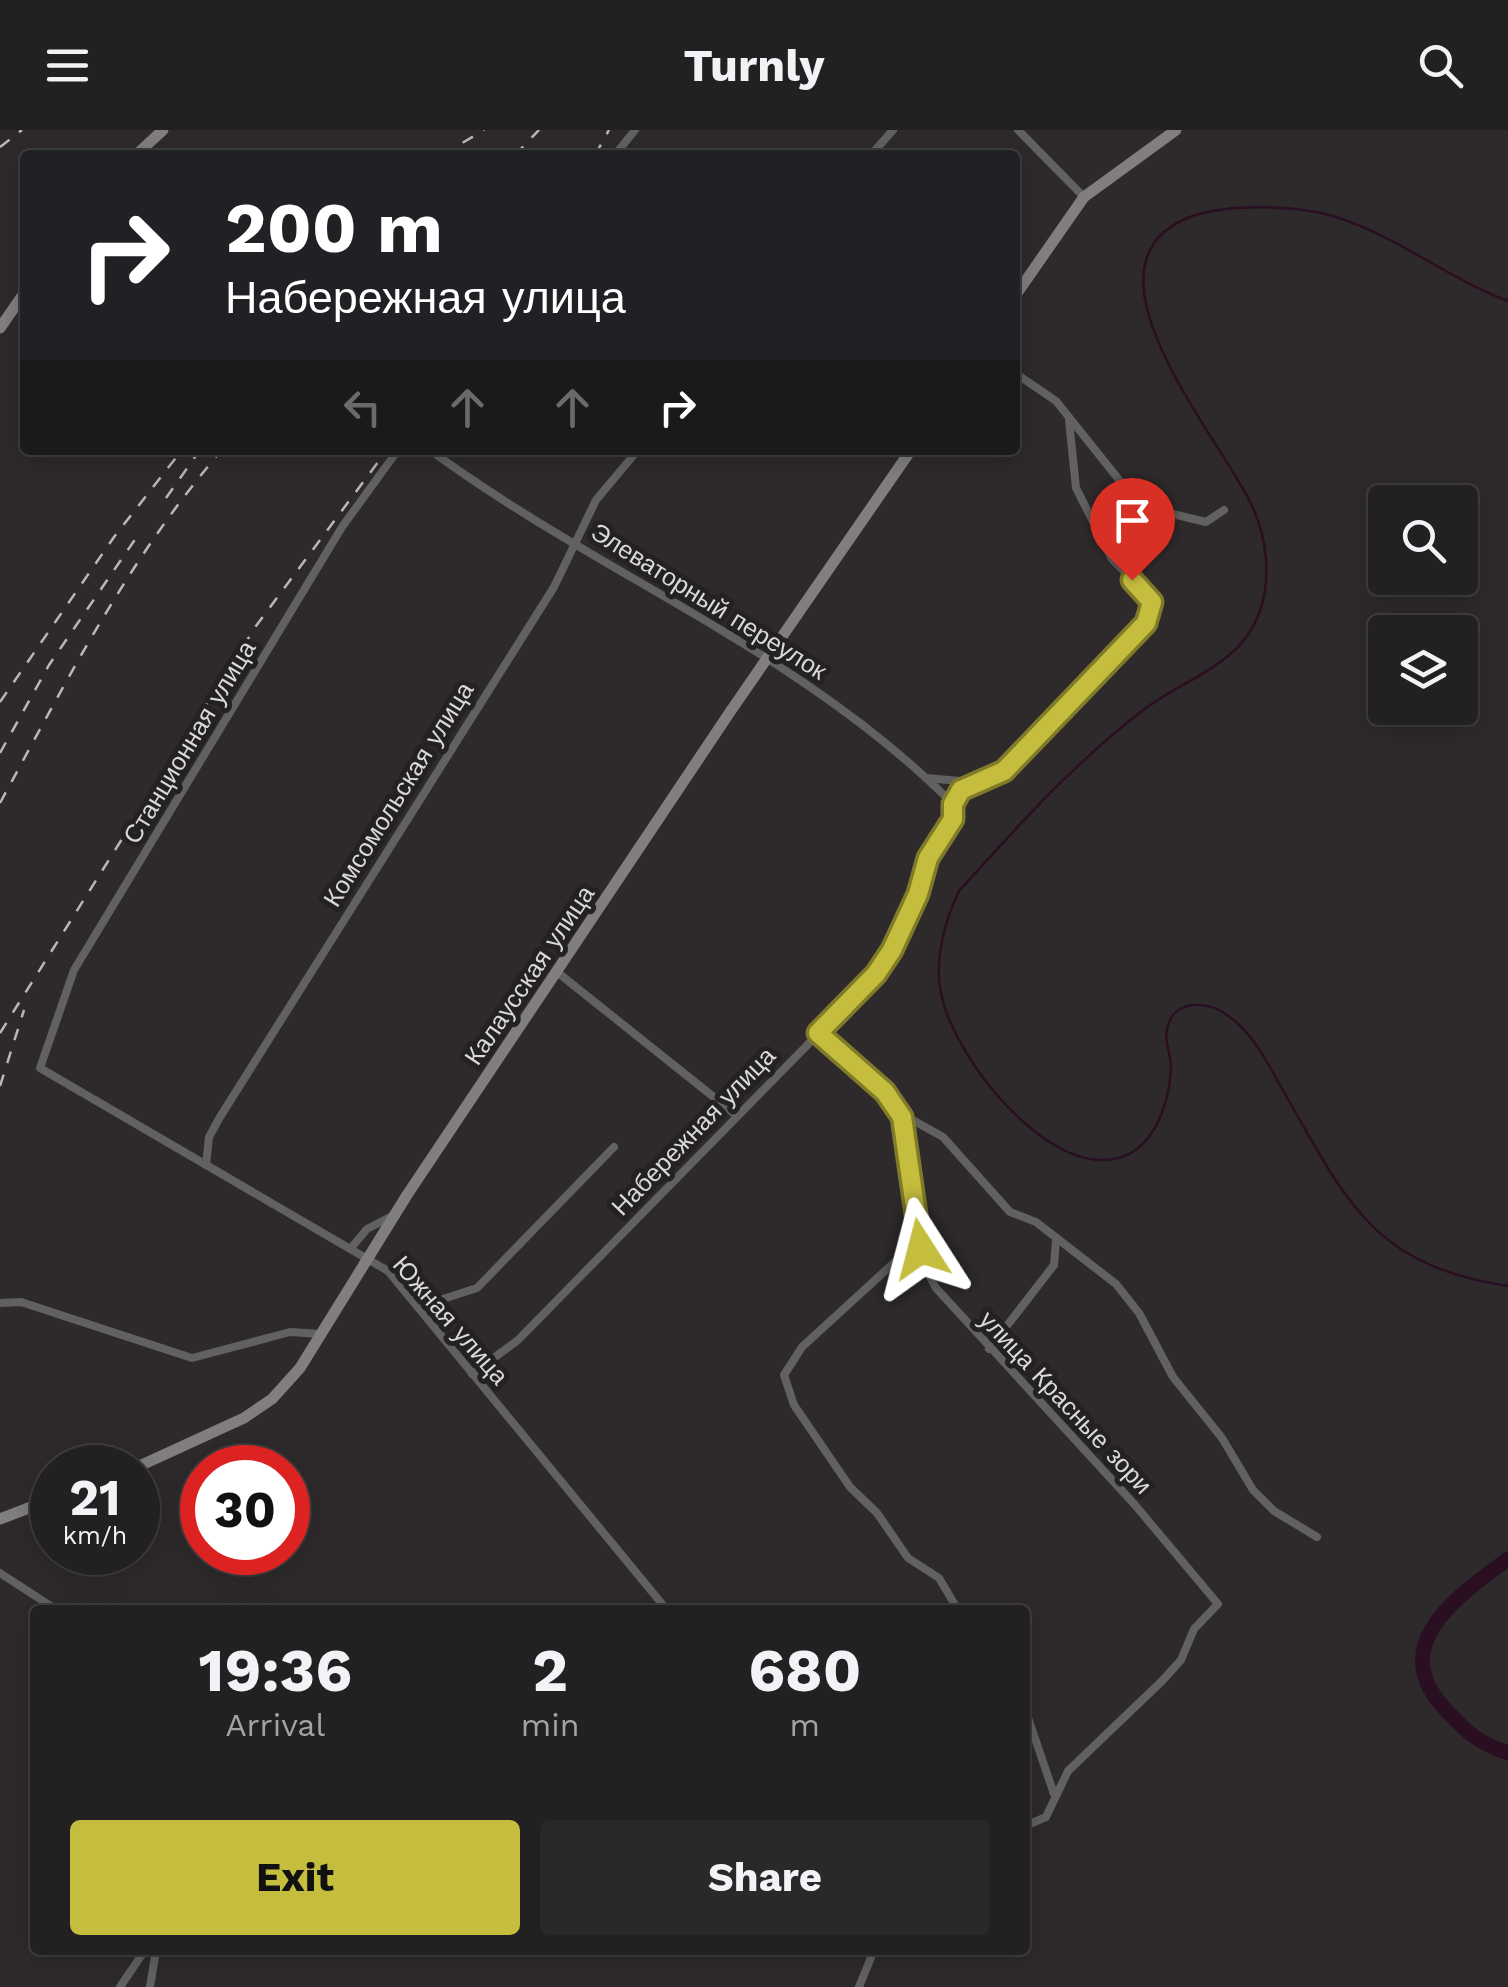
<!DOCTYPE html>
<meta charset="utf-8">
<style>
:root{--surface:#222020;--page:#2a2829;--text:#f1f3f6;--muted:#a2a3a5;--line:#3f3e3e;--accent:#c4bd3e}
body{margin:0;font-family:"Work Sans",sans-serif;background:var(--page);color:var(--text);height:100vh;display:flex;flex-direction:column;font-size:38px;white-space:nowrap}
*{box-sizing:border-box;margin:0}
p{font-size:32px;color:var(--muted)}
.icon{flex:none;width:55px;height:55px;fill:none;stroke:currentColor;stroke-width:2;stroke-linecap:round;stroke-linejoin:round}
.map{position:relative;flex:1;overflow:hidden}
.details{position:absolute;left:30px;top:1475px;width:1000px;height:350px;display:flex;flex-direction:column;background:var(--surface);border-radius:10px;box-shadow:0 5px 25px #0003,0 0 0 2px var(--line)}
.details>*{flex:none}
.top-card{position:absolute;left:20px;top:20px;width:1000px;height:305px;border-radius:10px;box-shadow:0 5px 25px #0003,0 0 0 2px var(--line);background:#202124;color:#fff;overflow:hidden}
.buttons{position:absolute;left:1368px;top:355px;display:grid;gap:20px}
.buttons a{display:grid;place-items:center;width:110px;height:110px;border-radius:10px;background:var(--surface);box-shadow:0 5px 25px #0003,0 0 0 2px var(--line);font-size:50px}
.speed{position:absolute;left:30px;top:1315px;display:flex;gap:20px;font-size:50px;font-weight:700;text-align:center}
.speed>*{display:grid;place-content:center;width:130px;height:130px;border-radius:50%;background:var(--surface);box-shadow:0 5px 25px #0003,0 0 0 2px var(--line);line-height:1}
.speed small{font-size:25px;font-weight:400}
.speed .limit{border:15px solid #d22;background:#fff;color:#111}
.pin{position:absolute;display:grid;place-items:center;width:85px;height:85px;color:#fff;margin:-102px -42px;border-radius:50% 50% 50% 0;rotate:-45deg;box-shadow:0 0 10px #0007}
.pin .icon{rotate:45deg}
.me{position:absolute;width:110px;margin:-55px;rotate:351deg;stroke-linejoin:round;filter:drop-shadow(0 0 8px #0008)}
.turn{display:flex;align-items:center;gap:35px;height:210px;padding:0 40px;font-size:45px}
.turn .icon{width:130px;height:130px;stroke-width:2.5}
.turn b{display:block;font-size:70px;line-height:85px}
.lanes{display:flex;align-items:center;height:95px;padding:0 40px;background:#0003;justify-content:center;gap:50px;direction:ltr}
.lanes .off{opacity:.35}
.eta{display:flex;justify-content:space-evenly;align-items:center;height:170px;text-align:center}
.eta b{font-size:60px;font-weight:700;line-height:70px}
.button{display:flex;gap:20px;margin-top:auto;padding:20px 40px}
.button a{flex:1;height:115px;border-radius:10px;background:var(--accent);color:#111;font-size:40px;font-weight:700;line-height:115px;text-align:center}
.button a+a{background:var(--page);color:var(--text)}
header{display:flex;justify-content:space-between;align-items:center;height:130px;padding:0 40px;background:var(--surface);font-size:45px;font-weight:700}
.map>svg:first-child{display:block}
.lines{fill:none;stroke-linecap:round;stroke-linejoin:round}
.stream{stroke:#2a0e22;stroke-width:2.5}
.river{stroke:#2a0e22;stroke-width:15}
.street{stroke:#626161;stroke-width:8}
.secondary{stroke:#817e7f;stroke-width:11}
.rail{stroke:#b9b7b7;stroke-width:2.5;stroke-dasharray:12 12;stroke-linecap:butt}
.route-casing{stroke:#7f7b28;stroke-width:25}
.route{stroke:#c4bd3e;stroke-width:18}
.labels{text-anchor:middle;stroke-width:10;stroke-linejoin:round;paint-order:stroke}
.street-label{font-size:25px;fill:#dad8d8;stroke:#242121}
</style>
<header><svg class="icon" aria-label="menu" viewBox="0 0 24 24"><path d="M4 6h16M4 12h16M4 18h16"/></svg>Turnly<svg class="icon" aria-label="search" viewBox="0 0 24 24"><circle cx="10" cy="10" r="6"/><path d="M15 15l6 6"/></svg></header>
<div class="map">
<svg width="1508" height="1857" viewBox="0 0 1508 1857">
<rect width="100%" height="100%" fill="#2e2a2b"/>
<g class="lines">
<path class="stream" d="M1508 171C1449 149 1400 108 1339 88 1300 75 1229 73 1190 87 1066 134 1225 313 1253 378 1267 409 1271 449 1260 481 1240 537 1184 548 1142 581 1075 632 1015 699 959 761 946 788 935 826 940 857 948 919 1034 1030 1102 1030 1151 1031 1169 977 1171 937 1171 924 1164 912 1167 900 1172 869 1207 870 1227 885 1253 903 1266 930 1281 957 1345 1067 1369 1135 1508 1156"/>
<path class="river" d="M1508 1429C1459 1465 1384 1515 1446 1580 1465 1601 1480 1614 1508 1623"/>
<g class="street">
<polyline points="1018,0 1084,67"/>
<polyline points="615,25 635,0"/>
<polyline points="871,25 893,0"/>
<polyline points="1015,243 1056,271 1140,376 1206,392 1224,380"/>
<polyline points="398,320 342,397 74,840 40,938 388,1141 667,1480"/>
<path d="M430 320C600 445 803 522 953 674"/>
<polyline points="926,648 971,652"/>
<polyline points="557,842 735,984"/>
<path d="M819 903C844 926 879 948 897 978 925 1025 904 1106 936 1158L1135 1375 1218 1474 1194 1499 1181 1530 1162 1551 1068 1641 1046 1687 1025 1696"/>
<polyline points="900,983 943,1007 1010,1082 1036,1092 1116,1154 1139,1183 1173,1247 1222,1308 1253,1360 1274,1381 1317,1407"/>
<polyline points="206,1035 209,1007 220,987 554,457 596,370 638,320"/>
<polyline points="920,1109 802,1217 784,1245 794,1275 850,1357 877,1383 908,1428 939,1448 958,1480"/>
<polyline points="351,1118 367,1099 392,1086"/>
<polyline points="0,1173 21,1172 192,1228 290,1202 321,1204"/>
<polyline points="418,1177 477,1158 614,1017"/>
<polyline points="989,1219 1054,1135 1056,1110"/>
<polyline points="472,1244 518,1210 876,845 907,788 928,728 953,689 953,674 961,660 1008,638 1149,488 1151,469 1112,429 1076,358 1069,290"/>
<polyline points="0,1443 57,1480"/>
<polyline points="1025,1579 1054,1664"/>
<polyline points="120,1857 145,1820"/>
<polyline points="150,1857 156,1820"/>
<polyline points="859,1857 874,1820"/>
</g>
<g class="secondary">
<polyline points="136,25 163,0"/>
<polyline points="1015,166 1084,67 1176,0"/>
<polyline points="0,198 25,162"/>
<polyline points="135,1338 244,1288 272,1269 300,1238 407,1065 730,582 911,320"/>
<polyline points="0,1389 52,1369"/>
</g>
<g class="rail">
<polyline points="0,17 22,0"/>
<polyline points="442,25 484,0"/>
<polyline points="515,25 539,0"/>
<polyline points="595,25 609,0"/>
<polyline points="166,368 200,320"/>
<polyline points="0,572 114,407 182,320"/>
<polyline points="0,623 49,535 136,408"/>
<path d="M0 673C67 550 130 426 222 320"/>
<polyline points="0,903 256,496 387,320"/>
<polyline points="0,956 24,880"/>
</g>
</g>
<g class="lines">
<g class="route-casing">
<polyline id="route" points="921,1119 902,987 885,962 818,903 876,844 892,820 918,764 928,728 953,689 953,674 961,660 1004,641 1146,493 1152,472 1132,450"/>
</g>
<use href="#route" class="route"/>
</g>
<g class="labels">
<g class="street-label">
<text transform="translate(709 471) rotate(32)" y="9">Элеваторный переулок</text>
<text transform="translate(189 612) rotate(-59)" y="9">Станционная улица</text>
<text transform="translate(398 664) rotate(-58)" y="9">Комсомольская улица</text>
<text transform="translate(529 845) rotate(-56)" y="9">Калаусская улица</text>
<text transform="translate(693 1001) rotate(-46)" y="9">Набережная улица</text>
<text transform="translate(451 1190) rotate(49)" y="9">Южная улица</text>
<text transform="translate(1066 1272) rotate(47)" y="9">улица Красные зори</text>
</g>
</g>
</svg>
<div class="buttons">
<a><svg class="icon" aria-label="search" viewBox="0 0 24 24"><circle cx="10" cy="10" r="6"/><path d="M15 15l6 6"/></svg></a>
<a><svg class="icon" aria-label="layers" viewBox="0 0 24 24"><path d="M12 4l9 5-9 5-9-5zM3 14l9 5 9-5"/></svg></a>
</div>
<div class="speed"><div>21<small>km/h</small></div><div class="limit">30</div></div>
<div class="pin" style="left:1132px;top:450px;background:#d93025"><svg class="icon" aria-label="arrive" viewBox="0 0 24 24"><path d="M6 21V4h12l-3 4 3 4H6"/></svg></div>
<svg class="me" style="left:921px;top:1119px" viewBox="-20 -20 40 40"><path d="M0-17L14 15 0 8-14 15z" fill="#c4bd3e" stroke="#fff" stroke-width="4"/></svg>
<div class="top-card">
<div class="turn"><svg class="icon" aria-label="right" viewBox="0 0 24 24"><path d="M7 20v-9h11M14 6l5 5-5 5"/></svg><div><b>200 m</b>Набережная улица</div></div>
<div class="lanes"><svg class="icon off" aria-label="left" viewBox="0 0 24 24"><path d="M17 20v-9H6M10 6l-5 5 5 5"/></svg><svg class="icon off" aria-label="ahead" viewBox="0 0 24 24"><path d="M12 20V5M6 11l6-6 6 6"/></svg><svg class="icon off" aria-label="ahead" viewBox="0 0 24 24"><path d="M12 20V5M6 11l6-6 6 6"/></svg><svg class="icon" aria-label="right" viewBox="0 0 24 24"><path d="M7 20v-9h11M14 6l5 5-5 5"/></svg></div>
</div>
<section class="details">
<div class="eta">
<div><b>19:36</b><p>Arrival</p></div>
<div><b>2</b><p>min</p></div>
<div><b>680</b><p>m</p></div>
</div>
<div class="button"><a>Exit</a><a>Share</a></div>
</section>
</div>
